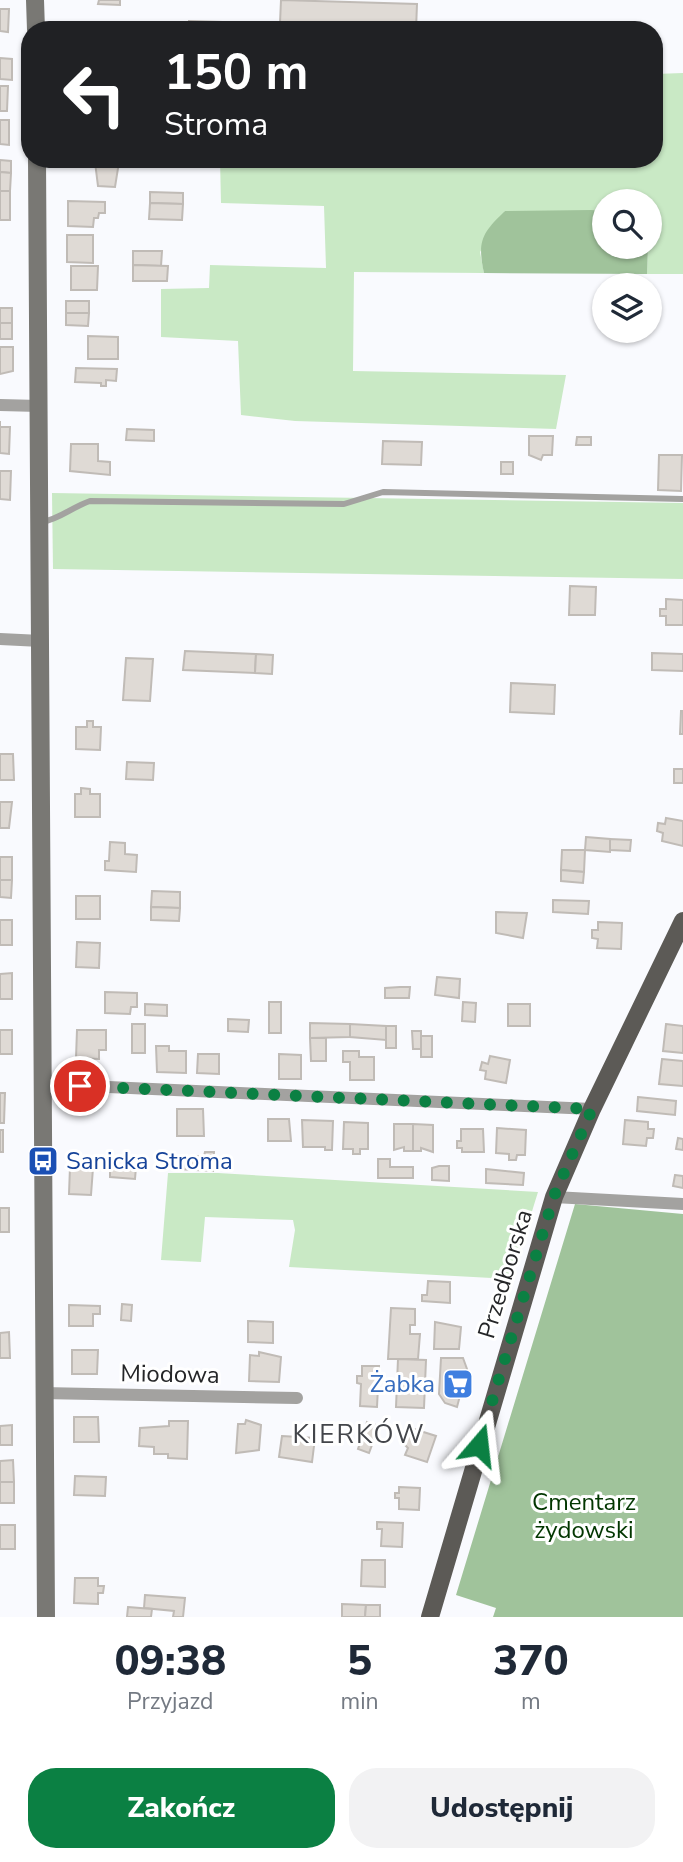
<!DOCTYPE html>
<html lang="pl">
<meta charset="utf-8">
<style>
:root{--surface:#fff;--page:#f2f2f3;--text:#1f2937;--muted:#747a83;--accent:#0b8043}
body{margin:0;font-family:"Nunito Sans",sans-serif;background:var(--page);color:var(--text);height:100vh;display:flex;flex-direction:column;font-size:26px;white-space:nowrap}
*{box-sizing:border-box;margin:0}
p{font-size:23px;color:var(--muted)}
.icon{flex:none;width:38px;height:38px;fill:none;stroke:currentColor;stroke-width:2;stroke-linecap:round;stroke-linejoin:round}
.map{position:relative;height:1617px;overflow:hidden}
.panel{display:flex;flex-direction:column;background:var(--surface);flex:1}
.panel>*{flex:none}
.hud{position:absolute;left:21px;top:21px;width:642px;height:147px;border-radius:28px;box-shadow:0 2px 5px #0004;background:#202124;color:#fff;overflow:hidden}
.buttons{position:absolute;left:592px;top:189px;display:grid;gap:14px}
.buttons a{display:grid;place-items:center;width:70px;height:70px;border-radius:50%;background:var(--surface);box-shadow:0 2px 5px #0004;font-size:35px}
.pin{position:absolute;display:grid;place-items:center;width:60px;height:60px;color:#fff;margin:-30px;border:4px solid #fff;border-radius:50%;box-shadow:0 2px 7px #0007}
.me{position:absolute;width:77px;margin:-38px;rotate:17deg;stroke-linejoin:round;filter:drop-shadow(0 0 5px #0008)}
.turn{display:flex;align-items:center;gap:24px;height:147px;padding:0 28px;font-size:32px}
.turn .icon{width:91px;height:91px;stroke-width:2.5}
.turn b{display:block;font-size:49px;line-height:60px}
.eta{display:flex;justify-content:space-evenly;align-items:center;height:119px;text-align:center}
.eta b{font-size:42px;font-weight:800;line-height:49px}
.primary-button{display:flex;gap:14px;margin-top:auto;padding:14px 28px}
.primary-button a{flex:1;height:80px;border-radius:28px;background:var(--accent);color:#fff;font-size:28px;font-weight:800;line-height:80px;text-align:center}
.primary-button a+a{background:var(--page);color:var(--text)}
.map>svg:first-child{display:block}
.green{fill:#c9e9c5}
.forest{fill:#a0c39b}
.building{fill:#dfdad5;stroke:#c0bbb6;stroke-width:2}
.lines{fill:none;stroke-linecap:round;stroke-linejoin:round}
.lane{stroke:#a3a2a0;stroke-width:6}
.street{stroke:#a3a2a0;stroke-width:12}
.secondary{stroke:#797874;stroke-width:18}
.primary{stroke:#5c5a56;stroke-width:18}
.route{stroke:#0b8043;stroke-width:12;stroke-dasharray:0 21.6}
.labels{text-anchor:middle;stroke-width:6;stroke-linejoin:round;paint-order:stroke}
.transit-label{font-size:24px;fill:#164399;stroke:#fff;text-anchor:start}
.street-label{font-size:24px;fill:#252628;stroke:#fff}
.shop-label{font-size:24px;fill:#366cbe;stroke:#fff;text-anchor:end}
.park-label{font-size:24px;fill:#023600;stroke:#fff}
.neighbourhood-label{font-size:26px;letter-spacing:2px;fill:#43454a;stroke:#fff}
</style>
<div class="map">
<svg width="683" height="1617" viewBox="0 0 683 1617">
<rect width="100%" height="100%" fill="#f9fafe"/>
<g class="green">
<polygon points="683,73 683,274 647,274 649,201 604,201 604,211 505,211 480,252 484,273 354,272 353,371 566,375 556,429 295,421 241,415 238,341 161,337 161,289 209,288 210,265 326,268 324,206 221,203 220,159 654,159 655,74"/>
<polygon points="52,493 683,503 683,579 53,569"/>
<polygon points="168,1173 218,1173 538,1192 511,1279 289,1267 295,1230 293,1220 205,1217 201,1262 161,1260"/>
</g>
<g class="forest">
<path d="M591 210 604 211V247H648L647 274 484 273C477 241 482 233 505 211Z"/>
<polygon points="575,1204 683,1214 683,1617 493,1617 496,1608 456,1595"/>
</g>
<g class="building">
<polygon points="99,0 120,0 120,5 98,4"/>
<polygon points="281,0 417,4 416,30 222,30 222,22 280,23"/>
<polygon points="0,9 9,9 8,32 0,31"/>
<polygon points="189,21 222,22 222,30 189,30"/>
<rect x="98" y="26" width="19" height="4"/>
<polygon points="0,58 12,59 12,80 0,79"/>
<polygon points="0,86 8,86 7,111 0,111"/>
<polygon points="0,120 9,120 9,145 0,144"/>
<polygon points="0,160 11,161 11,173 0,172"/>
<polygon points="95,162 119,162 115,187 98,186"/>
<polygon points="0,172 11,173 10,191 0,191"/>
<rect x="0" y="191" width="10" height="29"/>
<polygon points="150,192 183,193 183,204 150,203"/>
<polygon points="68,201 105,202 105,213 99,213 98,218 94,218 93,227 68,226"/>
<polygon points="150,203 183,204 182,220 149,219"/>
<polygon points="67,235 93,235 93,263 67,262"/>
<polygon points="133,251 162,251 161,266 133,265"/>
<polygon points="133,265 168,266 167,281 133,281"/>
<polygon points="71,266 98,266 97,290 71,290"/>
<rect x="66" y="301" width="23" height="12"/>
<rect x="0" y="308" width="12" height="15"/>
<polygon points="66,313 89,313 88,326 66,325"/>
<rect x="0" y="323" width="12" height="16"/>
<polygon points="88,336 118,337 118,359 88,359"/>
<polygon points="0,347 13,347 13,371 0,374"/>
<polygon points="76,368 117,369 116,381 106,380 106,386 101,386 101,383 75,382"/>
<polygon points="0,421 0,427 10,427 9,454 0,453"/>
<polygon points="127,429 154,430 154,441 126,440"/>
<polygon points="529,436 553,436 552,455 543,455 541,460 529,455"/>
<polygon points="577,437 591,437 591,445 576,445"/>
<polygon points="383,441 422,442 421,465 382,464"/>
<polygon points="71,444 98,444 98,461 110,462 110,475 70,471"/>
<polygon points="659,455 682,455 681,491 658,490"/>
<rect x="501" y="462" width="12" height="12"/>
<polygon points="0,471 11,471 10,500 0,499"/>
<polygon points="570,586 596,587 595,615 569,615"/>
<polygon points="666,599 683,600 683,625 666,625 666,616 660,616 660,609 666,609"/>
<polygon points="185,651 256,654 255,673 183,670"/>
<polygon points="652,653 683,654 683,671 652,670"/>
<polygon points="256,654 273,655 272,674 255,673"/>
<polygon points="126,658 153,659 150,701 123,700"/>
<polygon points="511,683 555,685 554,714 510,712"/>
<polygon points="681,711 683,711 683,734 680,734"/>
<polygon points="87,721 93,721 93,727 101,727 100,750 76,749 76,727 87,727"/>
<polygon points="0,754 13,754 14,780 0,780"/>
<polygon points="127,762 154,763 153,780 126,779"/>
<rect x="674" y="769" width="9" height="14"/>
<polygon points="81,788 90,789 90,794 100,794 100,817 75,817 75,794 81,794"/>
<polygon points="0,802 12,802 9,828 0,828"/>
<polygon points="666,818 683,821 683,846 662,841 663,833 657,831 658,823 665,824"/>
<polygon points="586,837 610,839 610,852 585,850"/>
<polygon points="610,839 631,840 630,851 610,850"/>
<polygon points="110,842 125,843 125,854 137,855 136,872 105,870 105,861 109,861"/>
<polygon points="562,850 585,850 584,872 561,870"/>
<rect x="0" y="857" width="12" height="23"/>
<polygon points="561,870 584,872 583,883 561,881"/>
<polygon points="0,880 12,880 11,898 0,897"/>
<polygon points="152,891 180,892 180,908 151,907"/>
<rect x="76" y="896" width="24" height="23"/>
<polygon points="553,900 589,901 588,914 553,912"/>
<polygon points="151,907 180,908 179,921 151,920"/>
<polygon points="496,912 527,913 523,938 496,933"/>
<rect x="0" y="920" width="12" height="25"/>
<polygon points="598,922 622,923 621,949 597,948 598,939 592,938 592,930 598,930"/>
<polygon points="77,942 100,943 99,968 76,967"/>
<polygon points="12,973 12,999 0,999 0,974"/>
<polygon points="437,977 460,979 459,998 435,995"/>
<polygon points="400,987 410,987 409,998 385,998 385,988"/>
<polygon points="105,992 137,993 137,1007 131,1007 130,1014 105,1013"/>
<rect x="269" y="1002" width="12" height="31"/>
<polygon points="463,1002 476,1003 475,1022 462,1021"/>
<polygon points="145,1004 167,1005 167,1016 145,1015"/>
<rect x="508" y="1004" width="22" height="22"/>
<polygon points="228,1019 249,1020 248,1032 228,1031"/>
<polygon points="310,1023 350,1024 350,1037 310,1038"/>
<rect x="132" y="1024" width="13" height="29"/>
<polygon points="350,1024 386,1026 386,1040 350,1037"/>
<polygon points="666,1024 683,1026 683,1053 663,1051"/>
<rect x="386" y="1026" width="10" height="22"/>
<rect x="0" y="1030" width="12" height="24"/>
<polygon points="77,1030 106,1030 106,1050 99,1050 99,1059 76,1058"/>
<polygon points="412,1031 421,1031 421,1049 413,1049"/>
<rect x="421" y="1036" width="11" height="21"/>
<polygon points="310,1038 326,1038 326,1061 311,1061"/>
<polygon points="156,1046 169,1046 169,1051 186,1051 186,1073 157,1072"/>
<polygon points="343,1051 359,1051 359,1057 374,1057 374,1080 350,1080 350,1062 343,1062"/>
<polygon points="198,1054 219,1054 219,1074 197,1073"/>
<polygon points="279,1054 301,1055 301,1079 279,1079"/>
<polygon points="490,1056 510,1060 506,1083 485,1079 486,1071 480,1070 482,1062 488,1064"/>
<polygon points="662,1059 683,1061 683,1086 659,1084"/>
<polygon points="0,1093 5,1093 4,1123 0,1123"/>
<polygon points="638,1097 676,1101 675,1115 637,1111"/>
<polygon points="177,1109 203,1109 204,1136 177,1136"/>
<polygon points="268,1119 289,1119 291,1141 268,1141"/>
<polygon points="302,1120 333,1121 332,1150 325,1150 325,1147 303,1147"/>
<polygon points="625,1120 648,1122 648,1129 654,1129 653,1138 647,1138 646,1146 623,1144"/>
<polygon points="344,1122 368,1123 368,1149 360,1149 360,1154 353,1154 353,1149 343,1149"/>
<polygon points="394,1124 413,1124 413,1151 404,1151 404,1147 394,1150"/>
<polygon points="413,1124 433,1125 433,1152 421,1148 421,1151 413,1151"/>
<polygon points="497,1128 526,1130 525,1155 517,1155 516,1160 509,1160 509,1154 496,1153"/>
<polygon points="461,1129 483,1129 484,1152 462,1152 462,1148 457,1148 457,1141 461,1141"/>
<rect x="0" y="1130" width="3" height="22"/>
<polygon points="678,1138 683,1139 683,1150 676,1149"/>
<polygon points="205,1152 214,1152 213,1171 178,1169 178,1156 204,1156"/>
<polygon points="378,1159 390,1159 390,1167 413,1167 413,1178 378,1178"/>
<polygon points="110,1166 136,1167 135,1179 110,1177"/>
<polygon points="439,1166 449,1166 449,1181 432,1180 432,1168"/>
<polygon points="70,1167 93,1168 91,1195 69,1194"/>
<polygon points="486,1169 524,1173 523,1185 486,1183"/>
<polygon points="675,1175 683,1176 683,1188 673,1186"/>
<rect x="0" y="1208" width="9" height="24"/>
<polygon points="428,1281 450,1282 450,1303 422,1301 422,1295 427,1295"/>
<polygon points="122,1304 132,1305 131,1321 121,1320"/>
<polygon points="69,1305 100,1306 100,1314 93,1314 93,1326 69,1326"/>
<polygon points="391,1308 415,1309 415,1325 410,1325 410,1334 420,1334 418,1359 388,1359"/>
<polygon points="248,1321 273,1322 273,1343 248,1342"/>
<polygon points="435,1322 461,1327 459,1349 434,1349"/>
<polygon points="9,1332 10,1358 0,1358 0,1333"/>
<polygon points="72,1350 98,1350 97,1374 72,1374"/>
<polygon points="259,1352 281,1357 279,1382 249,1381 250,1355 259,1356"/>
<polygon points="441,1358 463,1358 467,1369 457,1407 445,1403 439,1394"/>
<polygon points="398,1359 426,1360 424,1408 396,1407"/>
<polygon points="362,1366 379,1366 377,1407 360,1406 361,1384 357,1383 357,1376 362,1376"/>
<polygon points="74,1417 98,1417 99,1442 74,1442"/>
<polygon points="246,1420 261,1425 259,1450 236,1453 238,1424 245,1424"/>
<polygon points="169,1421 188,1421 187,1459 168,1458 168,1454 154,1454 154,1447 139,1446 140,1428 169,1426"/>
<polygon points="367,1422 379,1426 369,1453 358,1449"/>
<polygon points="12,1425 12,1445 0,1445 0,1426"/>
<polygon points="414,1429 436,1436 427,1462 405,1455 408,1448 402,1442 405,1433 412,1435"/>
<polygon points="282,1436 315,1438 312,1462 279,1457"/>
<polygon points="13,1460 14,1482 0,1482 0,1461"/>
<polygon points="75,1476 106,1477 105,1496 74,1495"/>
<rect x="0" y="1482" width="14" height="21"/>
<polygon points="399,1487 420,1488 419,1510 399,1509 399,1498 395,1498 395,1493 399,1493"/>
<polygon points="377,1522 403,1523 402,1547 381,1546 382,1529 377,1529"/>
<rect x="0" y="1525" width="15" height="24"/>
<polygon points="362,1560 385,1560 385,1587 361,1586"/>
<polygon points="75,1578 98,1578 98,1586 104,1586 103,1593 98,1593 98,1604 74,1603"/>
<polygon points="145,1595 185,1598 183,1617 173,1617 174,1611 144,1608"/>
<polygon points="342,1604 366,1605 365,1617 342,1617"/>
<polygon points="366,1605 380,1605 380,1617 365,1617"/>
<polygon points="128,1607 152,1609 151,1617 127,1617"/>
</g>
<g class="lines">
<path class="lane" d="M42 522C60 519 72 507 90 501L344 504 383 492 683 499"/>
<g class="street">
<polyline points="0,405 39,406"/>
<polyline points="0,639 41,641"/>
<polyline points="43,1084 592,1109"/>
<polyline points="554,1197 683,1204"/>
<polyline points="42,1393 297,1398"/>
</g>
<g class="secondary">
<polyline points="35,0 36,30"/>
<polyline points="37,159 46,1617"/>
</g>
<polyline class="primary" points="430,1617 554,1197 592,1109 683,921"/>
</g>
<g class="lines">
<polyline class="route" points="80,1086 592,1109 554,1196 479,1445"/>
</g>
<defs>
<g id="bus-square" transform="scale(1.575)"><rect x="-9" y="-9" width="18" height="18" rx="4" fill="#1a4fb4" stroke="#fff"/><path d="M-5-6H5V4H4V6H2V4H-2V6H-4V4H-5ZM-3.5-4V0h7V-4ZM-3.5 1.2v1.5H-2V1.2ZM2 1.2v1.5H3.5V1.2Z" fill="#fff"/></g>
<g id="supermarket-square" transform="scale(1.575)"><rect x="-9" y="-9" width="18" height="18" rx="4" fill="#3f7fe0" stroke="#fff"/><path d="M-6-5.5h2.5l.6 2H6L4.5 2H-2.5L-4.4-4H-6ZM-1.5 3.2a1.3 1.3 0 1 0 .1 0ZM3 3.2a1.3 1.3 0 1 0 .1 0Z" fill="#fff"/></g>
</defs>
<g fill-rule="evenodd">
<use href="#bus-square" x="43" y="1161"/>
<use href="#supermarket-square" x="458" y="1384"/>
</g>
<g class="labels">
<g class="transit-label">
<text x="66" y="1169">Sanicka Stroma</text>
</g>
<g class="street-label">
<text transform="translate(505 1274) rotate(-73)" y="8">Przedborska</text>
<text transform="translate(170 1374) rotate(1)" y="8">Miodowa</text>
</g>
<g class="shop-label">
<text x="435" y="1392">Żabka</text>
</g>
<g class="park-label">
<text x="584" y="1510">Cmentarz<tspan x="584" dy="28">żydowski</tspan></text>
</g>
<g class="neighbourhood-label">
<text x="359" y="1443">KIERKÓW</text>
</g>
</g>
</svg>
<div class="buttons">
<a><svg class="icon" aria-label="search" viewBox="0 0 24 24"><circle cx="10" cy="10" r="6"/><path d="M15 15l6 6"/></svg></a>
<a><svg class="icon" aria-label="layers" viewBox="0 0 24 24"><path d="M12 4l9 5-9 5-9-5zM3 14l9 5 9-5"/></svg></a>
</div>
<div class="pin" style="left:80px;top:1086px;background:#d93025"><svg class="icon" aria-label="arrive" viewBox="0 0 24 24"><path d="M6 21V4h12l-3 4 3 4H6"/></svg></div>
<svg class="me" style="left:479px;top:1445px" viewBox="-20 -20 40 40"><path d="M0-17L14 15 0 8-14 15z" fill="#0b8043" stroke="#fff" stroke-width="4"/></svg>
<div class="hud">
<div class="turn"><svg class="icon" aria-label="left" viewBox="0 0 24 24"><path d="M17 20v-9H6M10 6l-5 5 5 5"/></svg><div><b>150 m</b>Stroma</div></div>
</div>
</div>
<section class="panel">
<div class="eta">
<div><b>09:38</b><p>Przyjazd</p></div>
<div><b>5</b><p>min</p></div>
<div><b>370</b><p>m</p></div>
</div>
<div class="primary-button"><a>Zakończ</a><a>Udostępnij</a></div>
</section>
